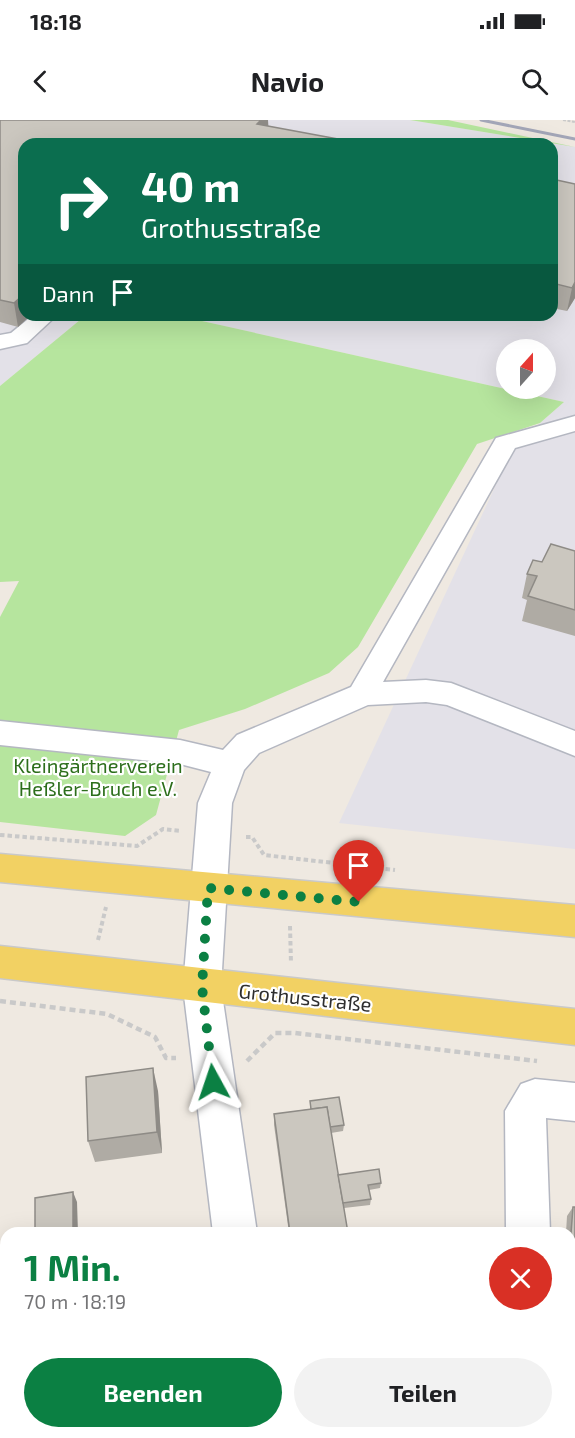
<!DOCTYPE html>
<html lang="de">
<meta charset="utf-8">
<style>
:root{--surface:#fff;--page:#f2f2f2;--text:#202124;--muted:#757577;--accent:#0b8043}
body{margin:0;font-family:"Exo 2",sans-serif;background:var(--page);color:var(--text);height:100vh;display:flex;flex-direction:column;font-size:22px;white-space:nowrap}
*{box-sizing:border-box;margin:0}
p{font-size:20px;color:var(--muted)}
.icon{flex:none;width:33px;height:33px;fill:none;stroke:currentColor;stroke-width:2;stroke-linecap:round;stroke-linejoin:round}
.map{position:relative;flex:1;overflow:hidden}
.details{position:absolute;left:0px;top:1107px;width:576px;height:212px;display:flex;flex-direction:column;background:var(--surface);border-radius:18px 18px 0 0;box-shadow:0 6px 24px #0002}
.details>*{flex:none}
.guide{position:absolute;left:18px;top:18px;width:540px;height:183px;border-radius:18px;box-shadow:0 6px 24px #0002;background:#0b6e4f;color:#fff;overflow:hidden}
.needle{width:39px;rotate:21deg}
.controls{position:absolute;left:496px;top:219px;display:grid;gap:12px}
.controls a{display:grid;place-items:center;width:60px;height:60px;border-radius:50%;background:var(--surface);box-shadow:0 6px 24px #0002;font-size:30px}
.pin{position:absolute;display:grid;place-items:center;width:51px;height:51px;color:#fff;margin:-62px -26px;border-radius:50% 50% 50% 0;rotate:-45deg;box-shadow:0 0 6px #0007}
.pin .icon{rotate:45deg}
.me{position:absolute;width:66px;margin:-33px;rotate:355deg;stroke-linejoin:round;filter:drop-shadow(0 0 4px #0008)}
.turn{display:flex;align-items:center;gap:21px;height:126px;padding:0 24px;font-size:27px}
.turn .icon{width:78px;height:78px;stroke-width:2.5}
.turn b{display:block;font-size:42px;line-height:51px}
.then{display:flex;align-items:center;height:57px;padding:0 24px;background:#0003;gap:12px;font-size:22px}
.round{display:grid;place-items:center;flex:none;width:63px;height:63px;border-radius:32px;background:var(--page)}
.headline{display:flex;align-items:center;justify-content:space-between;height:102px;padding:0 24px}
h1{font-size:36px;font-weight:700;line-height:45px;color:var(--accent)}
.cta{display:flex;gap:12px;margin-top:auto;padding:12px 24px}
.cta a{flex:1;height:69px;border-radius:36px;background:var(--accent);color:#fff;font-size:24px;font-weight:700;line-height:69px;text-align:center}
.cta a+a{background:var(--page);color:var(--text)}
.status{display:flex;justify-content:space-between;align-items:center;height:42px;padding:0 30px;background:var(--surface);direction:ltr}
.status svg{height:16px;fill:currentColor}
header{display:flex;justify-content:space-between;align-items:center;height:78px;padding:0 24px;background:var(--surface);font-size:27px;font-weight:700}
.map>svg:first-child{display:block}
.industrial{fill:#e3e1e8;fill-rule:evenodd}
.green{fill:#b6e59e}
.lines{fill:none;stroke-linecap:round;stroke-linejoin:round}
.minor-casing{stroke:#b4b7c1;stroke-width:3}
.major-casing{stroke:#c9c9c9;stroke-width:3}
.path-far2{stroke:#c9c9c9;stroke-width:2;stroke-dasharray:3 1.5;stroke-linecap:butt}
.path-far1{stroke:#c9c9c9;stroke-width:4;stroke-dasharray:4.5 3;stroke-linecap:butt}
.path{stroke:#c9c9c9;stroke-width:4.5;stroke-dasharray:6 4;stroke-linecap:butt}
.minor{fill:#fff;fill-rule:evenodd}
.major{fill:#f2d163;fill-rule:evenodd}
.rail{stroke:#a3a6b8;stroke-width:3}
.wall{fill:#afaba4}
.shaded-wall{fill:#8e8b86}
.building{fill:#cbc7bf;stroke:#8e8b86;stroke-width:1.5}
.route{stroke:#0b8043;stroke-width:10;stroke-dasharray:0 18}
.labels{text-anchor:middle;stroke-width:4.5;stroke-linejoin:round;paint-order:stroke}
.park-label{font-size:20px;fill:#2c6e1b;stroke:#fff}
.street-label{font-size:20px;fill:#2e2e2e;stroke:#fff}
</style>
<div class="status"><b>18:18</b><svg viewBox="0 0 49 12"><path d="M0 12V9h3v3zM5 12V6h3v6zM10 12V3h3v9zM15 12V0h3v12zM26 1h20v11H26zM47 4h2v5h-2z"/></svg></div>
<header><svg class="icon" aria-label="back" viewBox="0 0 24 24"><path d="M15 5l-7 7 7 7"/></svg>Navio<svg class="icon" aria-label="search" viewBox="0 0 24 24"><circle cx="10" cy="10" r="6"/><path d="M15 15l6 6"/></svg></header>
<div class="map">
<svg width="575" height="1318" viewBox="0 0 575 1318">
<rect width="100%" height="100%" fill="#efe9e1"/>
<path class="industrial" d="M0 0H410L575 27V729L339 703 514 326 564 282 175 195H552V24H24V195H86L0 266ZM507 230H546V268H507Z"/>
<g class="green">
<polygon points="410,0 448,0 575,27"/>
<polygon points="86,195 175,195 564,282 540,303 477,324 358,527 329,553 245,589 179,610 156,695 125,716 0,702 0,497 19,461 0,462 0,266"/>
</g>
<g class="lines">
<g class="minor-casing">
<g id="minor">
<polygon points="33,195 57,195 27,223 0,229 0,215 11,213"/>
<polygon points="575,296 575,311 515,328 383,562 426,560 451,563 575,611 575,636 447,585 426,582 368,585 259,633 244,650 232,683 221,867 257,1113 213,1113 183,867 198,683 211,652 180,644 0,625 0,601 180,620 223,630 237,615 351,567 496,318"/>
<polygon points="535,959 575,963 575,1001 546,998 550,1113 506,1113 505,991 521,964"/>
<polygon points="243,1312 291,1312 292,1318 244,1318"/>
<rect x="508" y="1312" width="48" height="6"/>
</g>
</g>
<g class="major-casing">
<g id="major">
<polygon points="0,734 575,785 575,817 0,762"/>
<polygon points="0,826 575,889 575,925 0,858"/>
</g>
</g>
<polyline class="path-far2" points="563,0 575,2"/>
<g class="path-far1">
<polyline points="0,715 137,726 163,709 181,711"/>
<polyline points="246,717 252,717 264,735 395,750"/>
<polyline points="290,806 291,843"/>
<polyline points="98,820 106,787"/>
</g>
<g class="path">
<polyline points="0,881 107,894 155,917 166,938 176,938"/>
<polyline points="247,941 275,913 295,913 537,941"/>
</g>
<use href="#minor" class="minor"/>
<use href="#major" class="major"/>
<polyline class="rail" points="481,0 575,19"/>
</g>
<g class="wall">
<polygon points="0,0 268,0 268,6 24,24 18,207 0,202"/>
<polygon points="552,59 575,178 567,191 552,188"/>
<polygon points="575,431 575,516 522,501 527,480 522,478 527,454 542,442"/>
<polygon points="158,971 162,1033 95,1042 88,1021"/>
<polygon points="310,981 344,1005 343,1011 331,1013 338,1055 381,1063 380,1068 369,1070 371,1079 370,1085 344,1088 348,1113 289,1113 274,1005 274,994 310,989"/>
<polygon points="573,1087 575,1087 575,1157 570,1155 570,1113 566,1113 567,1096"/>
<polygon points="574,1191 575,1191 575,1215 570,1213 570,1195"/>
<polygon points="316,1312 364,1312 365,1318 317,1318"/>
</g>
<g class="shaded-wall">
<polygon points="261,0 268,0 269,15 257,4"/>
<polygon points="575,162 575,178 567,191 572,168"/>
<polygon points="24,174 24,195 31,195 18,207 14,183"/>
<polygon points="153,948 158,971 162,1033 157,1012"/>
<polygon points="73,1072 77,1082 78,1113 73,1113"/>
<polygon points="108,1312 111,1312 112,1318 108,1318"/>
</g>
<g class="building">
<polygon points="0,0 261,0 257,4 365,24 24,24 24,174 14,183 0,180"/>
<polygon points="552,59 575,64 575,162 572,168 552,163"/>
<polygon points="551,424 575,431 575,490 528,476 537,456 527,454 533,440 542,442"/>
<polygon points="153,948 157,1012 88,1021 86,957"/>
<polygon points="339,977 344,1005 330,1007 327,987 311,989 310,981"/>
<polygon points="327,987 348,1113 290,1113 274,994"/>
<polygon points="379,1049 381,1063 368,1065 371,1079 343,1083 338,1055"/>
<polygon points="73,1072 73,1113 35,1113 35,1078"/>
<polygon points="573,1087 575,1087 575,1146 570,1145 570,1126"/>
<polygon points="574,1191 575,1191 575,1210 572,1209"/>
<rect x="63" y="1312" width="45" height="6"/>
<polygon points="158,1312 175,1312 175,1318 120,1318"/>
<polygon points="346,1312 364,1312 365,1318 335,1318 335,1314"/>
</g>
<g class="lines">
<polyline class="route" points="213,962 202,867 208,768 359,782"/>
</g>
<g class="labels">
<g class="park-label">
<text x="98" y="653">Kleingärtnerverein<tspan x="98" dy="23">Heßler-Bruch e.V.</tspan></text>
</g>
<g class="street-label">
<text transform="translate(305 878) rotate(6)" y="7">Grothusstraße</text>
</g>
</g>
</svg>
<div class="controls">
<a><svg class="needle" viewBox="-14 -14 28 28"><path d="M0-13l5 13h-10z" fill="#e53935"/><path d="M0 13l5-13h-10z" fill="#757577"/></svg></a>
</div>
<div class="pin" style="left:359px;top:782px;background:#d93025"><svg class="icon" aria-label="arrive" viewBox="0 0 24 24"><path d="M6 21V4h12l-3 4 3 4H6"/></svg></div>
<svg class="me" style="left:213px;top:962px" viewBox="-20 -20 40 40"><path d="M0-17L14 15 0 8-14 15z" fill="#0b8043" stroke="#fff" stroke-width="4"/></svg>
<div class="guide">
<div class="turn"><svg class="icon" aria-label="right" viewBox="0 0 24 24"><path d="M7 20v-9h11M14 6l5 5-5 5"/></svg><div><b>40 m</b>Grothusstraße</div></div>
<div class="then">Dann<svg class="icon" aria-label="arrive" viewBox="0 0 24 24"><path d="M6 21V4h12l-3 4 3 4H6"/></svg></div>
</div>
<section class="details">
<div class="headline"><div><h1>1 Min.</h1><p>70 m · 18:19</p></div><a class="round" style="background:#d93025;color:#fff"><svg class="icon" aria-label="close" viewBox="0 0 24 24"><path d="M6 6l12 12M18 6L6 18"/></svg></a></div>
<div class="cta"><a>Beenden</a><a>Teilen</a></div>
</section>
</div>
